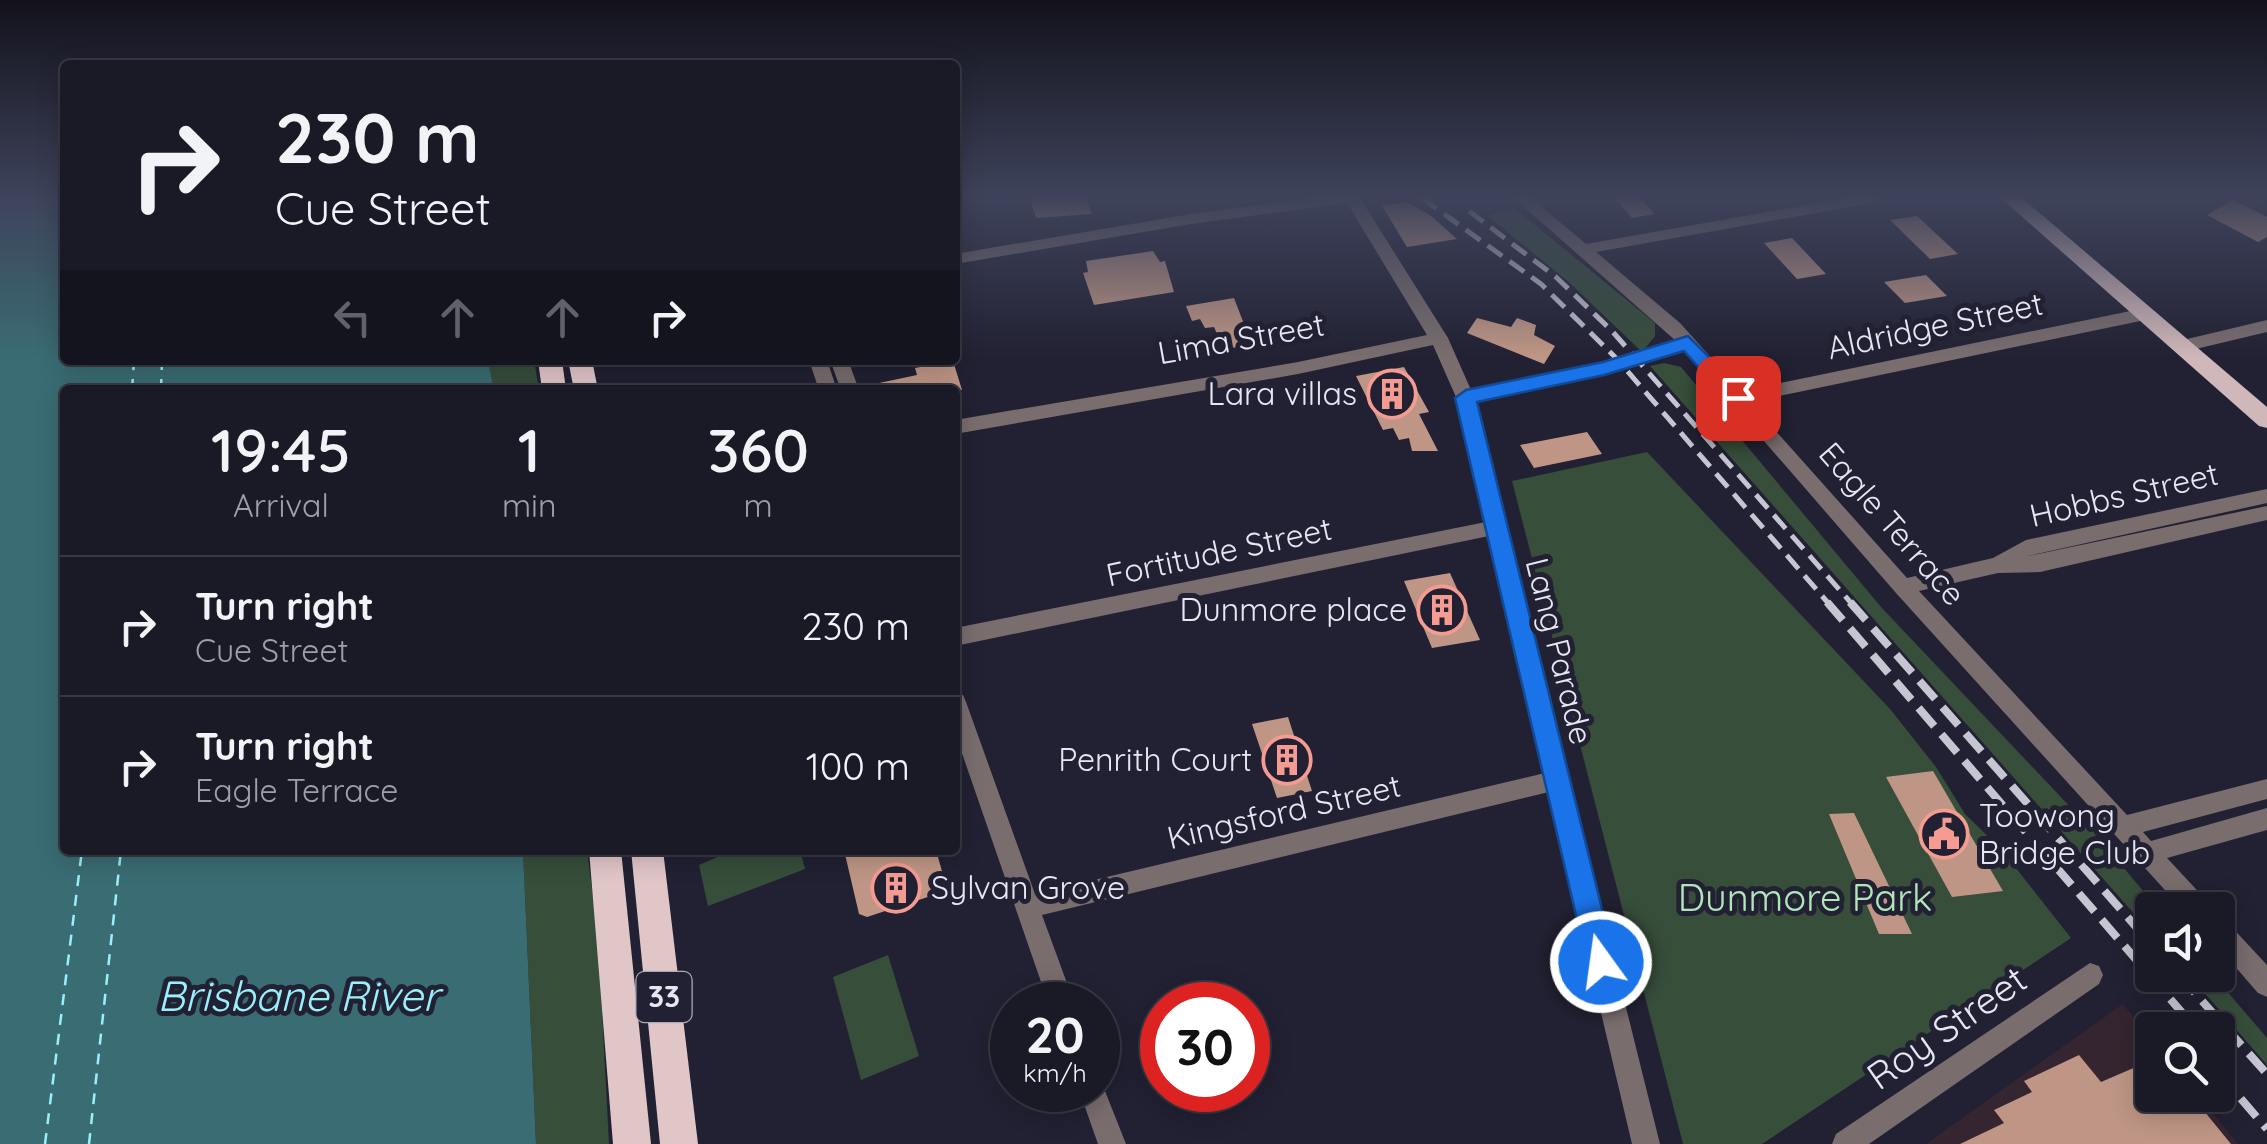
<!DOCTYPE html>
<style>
:root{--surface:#1a1926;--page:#272632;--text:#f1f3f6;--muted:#9fa0a7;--line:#383843}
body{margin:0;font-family:Quicksand,sans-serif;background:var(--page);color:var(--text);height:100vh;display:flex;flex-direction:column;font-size:38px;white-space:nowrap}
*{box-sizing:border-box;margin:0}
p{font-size:32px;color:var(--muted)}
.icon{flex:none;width:55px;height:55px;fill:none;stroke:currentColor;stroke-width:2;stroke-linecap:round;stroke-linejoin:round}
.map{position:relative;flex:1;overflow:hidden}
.side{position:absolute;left:60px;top:385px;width:900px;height:470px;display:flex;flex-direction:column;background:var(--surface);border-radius:10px;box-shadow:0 5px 25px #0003,0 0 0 2px var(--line)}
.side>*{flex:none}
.guide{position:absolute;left:60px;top:60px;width:900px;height:305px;border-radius:10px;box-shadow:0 5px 25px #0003,0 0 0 2px var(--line);background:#1a1926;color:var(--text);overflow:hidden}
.fabs{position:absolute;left:2135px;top:892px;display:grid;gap:20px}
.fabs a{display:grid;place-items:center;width:100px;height:100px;border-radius:10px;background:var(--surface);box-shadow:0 5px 25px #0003,0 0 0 2px var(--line);font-size:50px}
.speed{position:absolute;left:990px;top:982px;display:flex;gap:20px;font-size:50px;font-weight:700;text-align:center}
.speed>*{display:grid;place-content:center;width:130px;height:130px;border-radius:50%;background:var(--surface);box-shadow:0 5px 25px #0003,0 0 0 2px var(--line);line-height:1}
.speed small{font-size:25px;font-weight:400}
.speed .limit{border:15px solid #d22;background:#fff;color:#111}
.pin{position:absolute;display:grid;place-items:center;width:85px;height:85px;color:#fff;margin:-42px;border-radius:20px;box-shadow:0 5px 15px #0006}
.me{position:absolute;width:110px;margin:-55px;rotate:346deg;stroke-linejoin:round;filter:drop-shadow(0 0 8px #0008)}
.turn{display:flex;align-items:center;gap:35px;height:210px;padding:0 50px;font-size:45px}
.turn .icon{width:130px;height:130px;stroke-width:2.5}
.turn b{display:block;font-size:70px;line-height:85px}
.lanes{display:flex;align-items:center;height:95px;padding:0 50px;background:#0003;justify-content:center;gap:50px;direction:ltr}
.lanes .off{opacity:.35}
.eta{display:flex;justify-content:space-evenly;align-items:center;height:170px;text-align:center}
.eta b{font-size:60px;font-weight:600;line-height:70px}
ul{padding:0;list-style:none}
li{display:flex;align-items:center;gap:30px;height:140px;padding:0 50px;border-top:2px solid var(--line)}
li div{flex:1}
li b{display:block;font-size:38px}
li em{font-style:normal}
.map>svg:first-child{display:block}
.commercial{fill:#352530}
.green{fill:#374e3b}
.water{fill:#3a6c73}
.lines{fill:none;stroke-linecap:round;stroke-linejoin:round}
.ferry{stroke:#99effc;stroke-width:2.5;stroke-dasharray:11 9;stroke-linecap:butt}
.building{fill:#bf9685}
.minor{fill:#796d6e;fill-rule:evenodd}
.primary{fill:#d0b7b9;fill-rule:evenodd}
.trunk{fill:#e1c6c8;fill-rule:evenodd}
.rail-far1{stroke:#c6c6d3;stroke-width:5;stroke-dasharray:18 9;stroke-linecap:butt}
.rail{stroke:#c6c6d3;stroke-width:8;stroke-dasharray:24 11;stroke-linecap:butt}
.route{fill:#1a73e8;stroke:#114b97;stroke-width:2.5}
.labels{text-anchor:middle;stroke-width:10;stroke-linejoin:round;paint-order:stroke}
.shield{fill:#222133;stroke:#acacb9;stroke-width:2.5}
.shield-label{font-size:30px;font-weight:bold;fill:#e7e7f3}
.street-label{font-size:32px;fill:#e7e7f3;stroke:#222133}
.poi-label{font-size:32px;fill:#e7e7f3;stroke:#222133;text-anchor:end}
.near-park-label{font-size:38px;fill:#b0e6b8;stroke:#222133}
.near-street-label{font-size:38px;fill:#e7e7f3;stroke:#222133}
.near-water-label{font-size:42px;font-style:italic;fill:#99effc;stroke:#222133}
</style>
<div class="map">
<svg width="2267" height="1144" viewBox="0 0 2267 1144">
<rect width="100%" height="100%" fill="#222133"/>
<polygon class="commercial" points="2123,1004 2152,1040 2152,1095 2198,1095 2238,1144 1926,1144"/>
<g class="green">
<polygon points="1514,208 1655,323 1655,336 1642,352 1571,284 1488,216"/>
<polygon points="488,360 534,360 539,390 494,390"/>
<polygon points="1664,363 1681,367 1881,607 2092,830 2159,910 2152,910 2152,934 1650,366"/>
<polygon points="1647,452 1890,709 1936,767 1965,814 2001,849 2071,938 1762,1144 1683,1144 1512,481"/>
<polygon points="523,850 587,850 598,935 609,1144 536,1144"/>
<polygon points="734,850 800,850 805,869 708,906 699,865"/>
<polygon points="888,955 919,1056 861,1080 833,977"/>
<polygon points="2189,975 2213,975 2267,1038 2267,1065"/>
</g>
<polygon class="water" points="0,198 65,198 65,360 488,360 494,390 65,390 65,850 523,850 536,1144 0,1144"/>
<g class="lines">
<g class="ferry">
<polyline points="132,390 134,360"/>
<polyline points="161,390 162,360"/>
<polyline points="45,1144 82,850"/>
<polyline points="89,1144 121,850"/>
</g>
</g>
<g class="building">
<polygon points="1030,198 1086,198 1092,214 1036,218"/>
<polygon points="1615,198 1641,198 1654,214 1632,218"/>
<polygon points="2233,200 2267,217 2267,237 2258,242 2207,215"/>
<polygon points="1406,202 1430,215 1457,239 1407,247 1382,206"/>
<polygon points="1917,216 1958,254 1930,259 1890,220"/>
<polygon points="1792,238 1826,274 1797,279 1764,243"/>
<polygon points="1153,251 1160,262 1165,261 1174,292 1094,305 1083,273 1088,272 1086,261"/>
<polygon points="1926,275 1947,296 1905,303 1884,282"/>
<polygon points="1234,298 1252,345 1224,349 1214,327 1205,328 1200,319 1192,321 1186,306"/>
<polygon points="1477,318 1511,327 1517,318 1536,325 1534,335 1555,346 1544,364 1467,333"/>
<polygon points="953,361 962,390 879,390 879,383 917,375 915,368"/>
<polygon points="1404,367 1429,412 1419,414 1438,451 1412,451 1409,438 1399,440 1393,428 1383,430 1356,376"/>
<polygon points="1587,432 1602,454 1534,468 1520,445"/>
<polygon points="1450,573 1480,640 1432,648 1404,581"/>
<polygon points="1288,717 1312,791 1277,798 1252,724"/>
<polygon points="1933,771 2003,891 1952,897 1886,777"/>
<polygon points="1854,813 1912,934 1879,934 1829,814"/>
<polygon points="844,850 936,850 945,882 934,895 867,917 859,914"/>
<polygon points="2079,1055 2101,1082 2152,1060 2152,1095 2191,1095 2231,1144 1960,1144 2004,1123 1994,1110 2032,1092 2024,1081"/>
</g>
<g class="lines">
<g class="minor">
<polygon points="1314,198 1360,198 1448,338 1471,390 1603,362 1676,341 1514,198 1531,198 1586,244 1847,198 1880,198 1872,203 1596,252 1680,323 1741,391 2145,308 2151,310 2153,314 2145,320 1750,402 1907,578 1993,558 2026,540 2267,489 2267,503 2028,556 2267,506 2267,520 2040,572 1998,573 1919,591 2127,815 2267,779 2267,799 2143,832 2151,841 2267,808 2267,830 2167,858 2208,902 2211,910 2183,910 1896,593 1685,350 1604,374 1475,401 1660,1144 1632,1144 1549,792 1042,915 1075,1005 1049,1005 955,733 955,693 963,695 966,702 1035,894 1545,773 1489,536 955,646 955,628 1486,522 1456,397 1433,345 1298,374 955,434 955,420 1298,362 1427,335 1347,203 1191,224 955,264 955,254 1191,214"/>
<polygon points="2267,320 2267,332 2183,352 2174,346 2183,340"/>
<polygon points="809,360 827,360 837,390 819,390"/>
<polygon points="830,360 848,360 859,390 841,390"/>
<polygon points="2218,918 2227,922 2267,965 2267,997 2258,993 2218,947"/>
<polygon points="2090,963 2099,966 2103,975 2099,984 1869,1144 1832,1144 1836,1134"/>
<polygon points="1098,1079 1101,1081 1126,1144 1098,1144 1079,1090 1098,1090"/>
</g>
<polygon class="primary" points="2001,198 2022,198 2267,407 2267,428 2259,426"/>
<g class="trunk">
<polygon points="538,360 562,360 566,390 542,390"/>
<polygon points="568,360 592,360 598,390 574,390"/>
<polygon points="589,850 621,850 651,1144 613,1144"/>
<polygon points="631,850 663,850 698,1144 660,1144"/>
</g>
<g class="rail-far1">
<polyline points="1422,198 1541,284 1616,358 1829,604"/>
<polyline points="1469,211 1556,277 1612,331 1852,604"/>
</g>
<g class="rail">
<polyline points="1827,602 2197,1030"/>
<polyline points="1850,602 2152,945"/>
<polyline points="2179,975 2267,1074"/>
<polyline points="2218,1072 2267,1129"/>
</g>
</g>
<linearGradient id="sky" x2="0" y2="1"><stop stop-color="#13121c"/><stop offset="0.55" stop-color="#3e435b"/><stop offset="1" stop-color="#3e435b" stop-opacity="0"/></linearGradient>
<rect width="2267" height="358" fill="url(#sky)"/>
<polygon class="route" points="1688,336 1745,393 1745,403 1730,403 1684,351 1604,375 1477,402 1615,962 1611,972 1601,976 1591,972 1587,962 1455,398 1466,390 1603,362"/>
<defs>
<g id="building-ring" transform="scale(2.5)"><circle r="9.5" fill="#222133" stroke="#f59c92" stroke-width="1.5"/><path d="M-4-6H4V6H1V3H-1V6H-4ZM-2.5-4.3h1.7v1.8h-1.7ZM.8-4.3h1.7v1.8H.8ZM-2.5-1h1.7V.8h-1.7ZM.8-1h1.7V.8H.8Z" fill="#f59c92"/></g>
<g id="civic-ring" transform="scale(2.5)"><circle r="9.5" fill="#222133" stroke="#f59c92" stroke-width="1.5"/><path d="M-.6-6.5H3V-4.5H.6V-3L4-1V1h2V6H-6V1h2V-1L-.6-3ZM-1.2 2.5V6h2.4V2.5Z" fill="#f59c92"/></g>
</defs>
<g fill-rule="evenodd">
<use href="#building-ring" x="1392" y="394"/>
<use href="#building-ring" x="1442" y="610"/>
<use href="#building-ring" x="1287" y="760"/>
<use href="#civic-ring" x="1944" y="834"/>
<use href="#building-ring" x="896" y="888"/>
</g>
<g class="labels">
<rect class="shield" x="636.5" y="972" width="55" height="50" rx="8"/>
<g class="shield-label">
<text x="664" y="1007">33</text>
</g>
<g class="street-label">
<text transform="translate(1935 326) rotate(-12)" y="11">Aldridge Street</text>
<text transform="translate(1241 339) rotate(-10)" y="11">Lima Street</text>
<text transform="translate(2124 495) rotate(-13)" y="11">Hobbs Street</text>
<text transform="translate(1892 524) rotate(49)" y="11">Eagle Terrace</text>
<text transform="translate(1219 552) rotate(-12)" y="11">Fortitude Street</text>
<text transform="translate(1559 651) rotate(76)" y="11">Lang Parade</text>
<text transform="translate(1284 812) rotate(-13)" y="11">Kingsford Street</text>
</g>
<g class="poi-label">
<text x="1357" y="405">Lara villas</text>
<text x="1407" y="621">Dunmore place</text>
<text x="1252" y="771">Penrith Court</text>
<text x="1979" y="827" text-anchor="start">Toowong<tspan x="1979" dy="37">Bridge Club</tspan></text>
<text x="931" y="899" text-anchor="start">Sylvan Grove</text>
</g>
<g class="near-park-label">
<text x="1805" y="911">Dunmore Park</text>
</g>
<g class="near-street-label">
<text transform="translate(1947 1028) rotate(-35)" y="13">Roy Street</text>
</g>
<g class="near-water-label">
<text x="298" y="1011">Brisbane River</text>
</g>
</g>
</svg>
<div class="fabs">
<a><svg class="icon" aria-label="sound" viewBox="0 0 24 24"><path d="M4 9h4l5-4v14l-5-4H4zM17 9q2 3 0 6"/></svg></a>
<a><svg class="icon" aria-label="search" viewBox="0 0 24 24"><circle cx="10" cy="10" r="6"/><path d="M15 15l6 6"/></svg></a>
</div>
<div class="speed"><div>20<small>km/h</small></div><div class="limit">30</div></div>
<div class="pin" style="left:1738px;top:398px;background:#d93025"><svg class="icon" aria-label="arrive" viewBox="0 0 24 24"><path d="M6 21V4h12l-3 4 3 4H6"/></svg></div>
<svg class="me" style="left:1601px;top:962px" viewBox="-20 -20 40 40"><circle r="17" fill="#1a73e8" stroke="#fff" stroke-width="3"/><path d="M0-11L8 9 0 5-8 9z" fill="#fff"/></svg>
<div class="guide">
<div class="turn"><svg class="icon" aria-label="right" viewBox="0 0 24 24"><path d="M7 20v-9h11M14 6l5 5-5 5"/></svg><div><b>230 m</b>Cue Street</div></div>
<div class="lanes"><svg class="icon off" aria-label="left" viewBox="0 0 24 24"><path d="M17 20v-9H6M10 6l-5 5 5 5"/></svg><svg class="icon off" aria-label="ahead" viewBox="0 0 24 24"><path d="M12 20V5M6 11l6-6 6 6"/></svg><svg class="icon off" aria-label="ahead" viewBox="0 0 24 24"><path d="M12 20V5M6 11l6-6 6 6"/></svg><svg class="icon" aria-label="right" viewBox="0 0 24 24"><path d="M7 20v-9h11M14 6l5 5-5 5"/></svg></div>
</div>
<section class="side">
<div class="eta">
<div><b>19:45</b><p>Arrival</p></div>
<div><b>1</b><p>min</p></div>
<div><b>360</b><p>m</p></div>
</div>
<ul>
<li><svg class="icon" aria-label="right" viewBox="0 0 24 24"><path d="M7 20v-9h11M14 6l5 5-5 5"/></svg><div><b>Turn right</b><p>Cue Street</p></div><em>230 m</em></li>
<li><svg class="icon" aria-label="right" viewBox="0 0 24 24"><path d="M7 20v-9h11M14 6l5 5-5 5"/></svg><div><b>Turn right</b><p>Eagle Terrace</p></div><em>100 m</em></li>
</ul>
</section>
</div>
